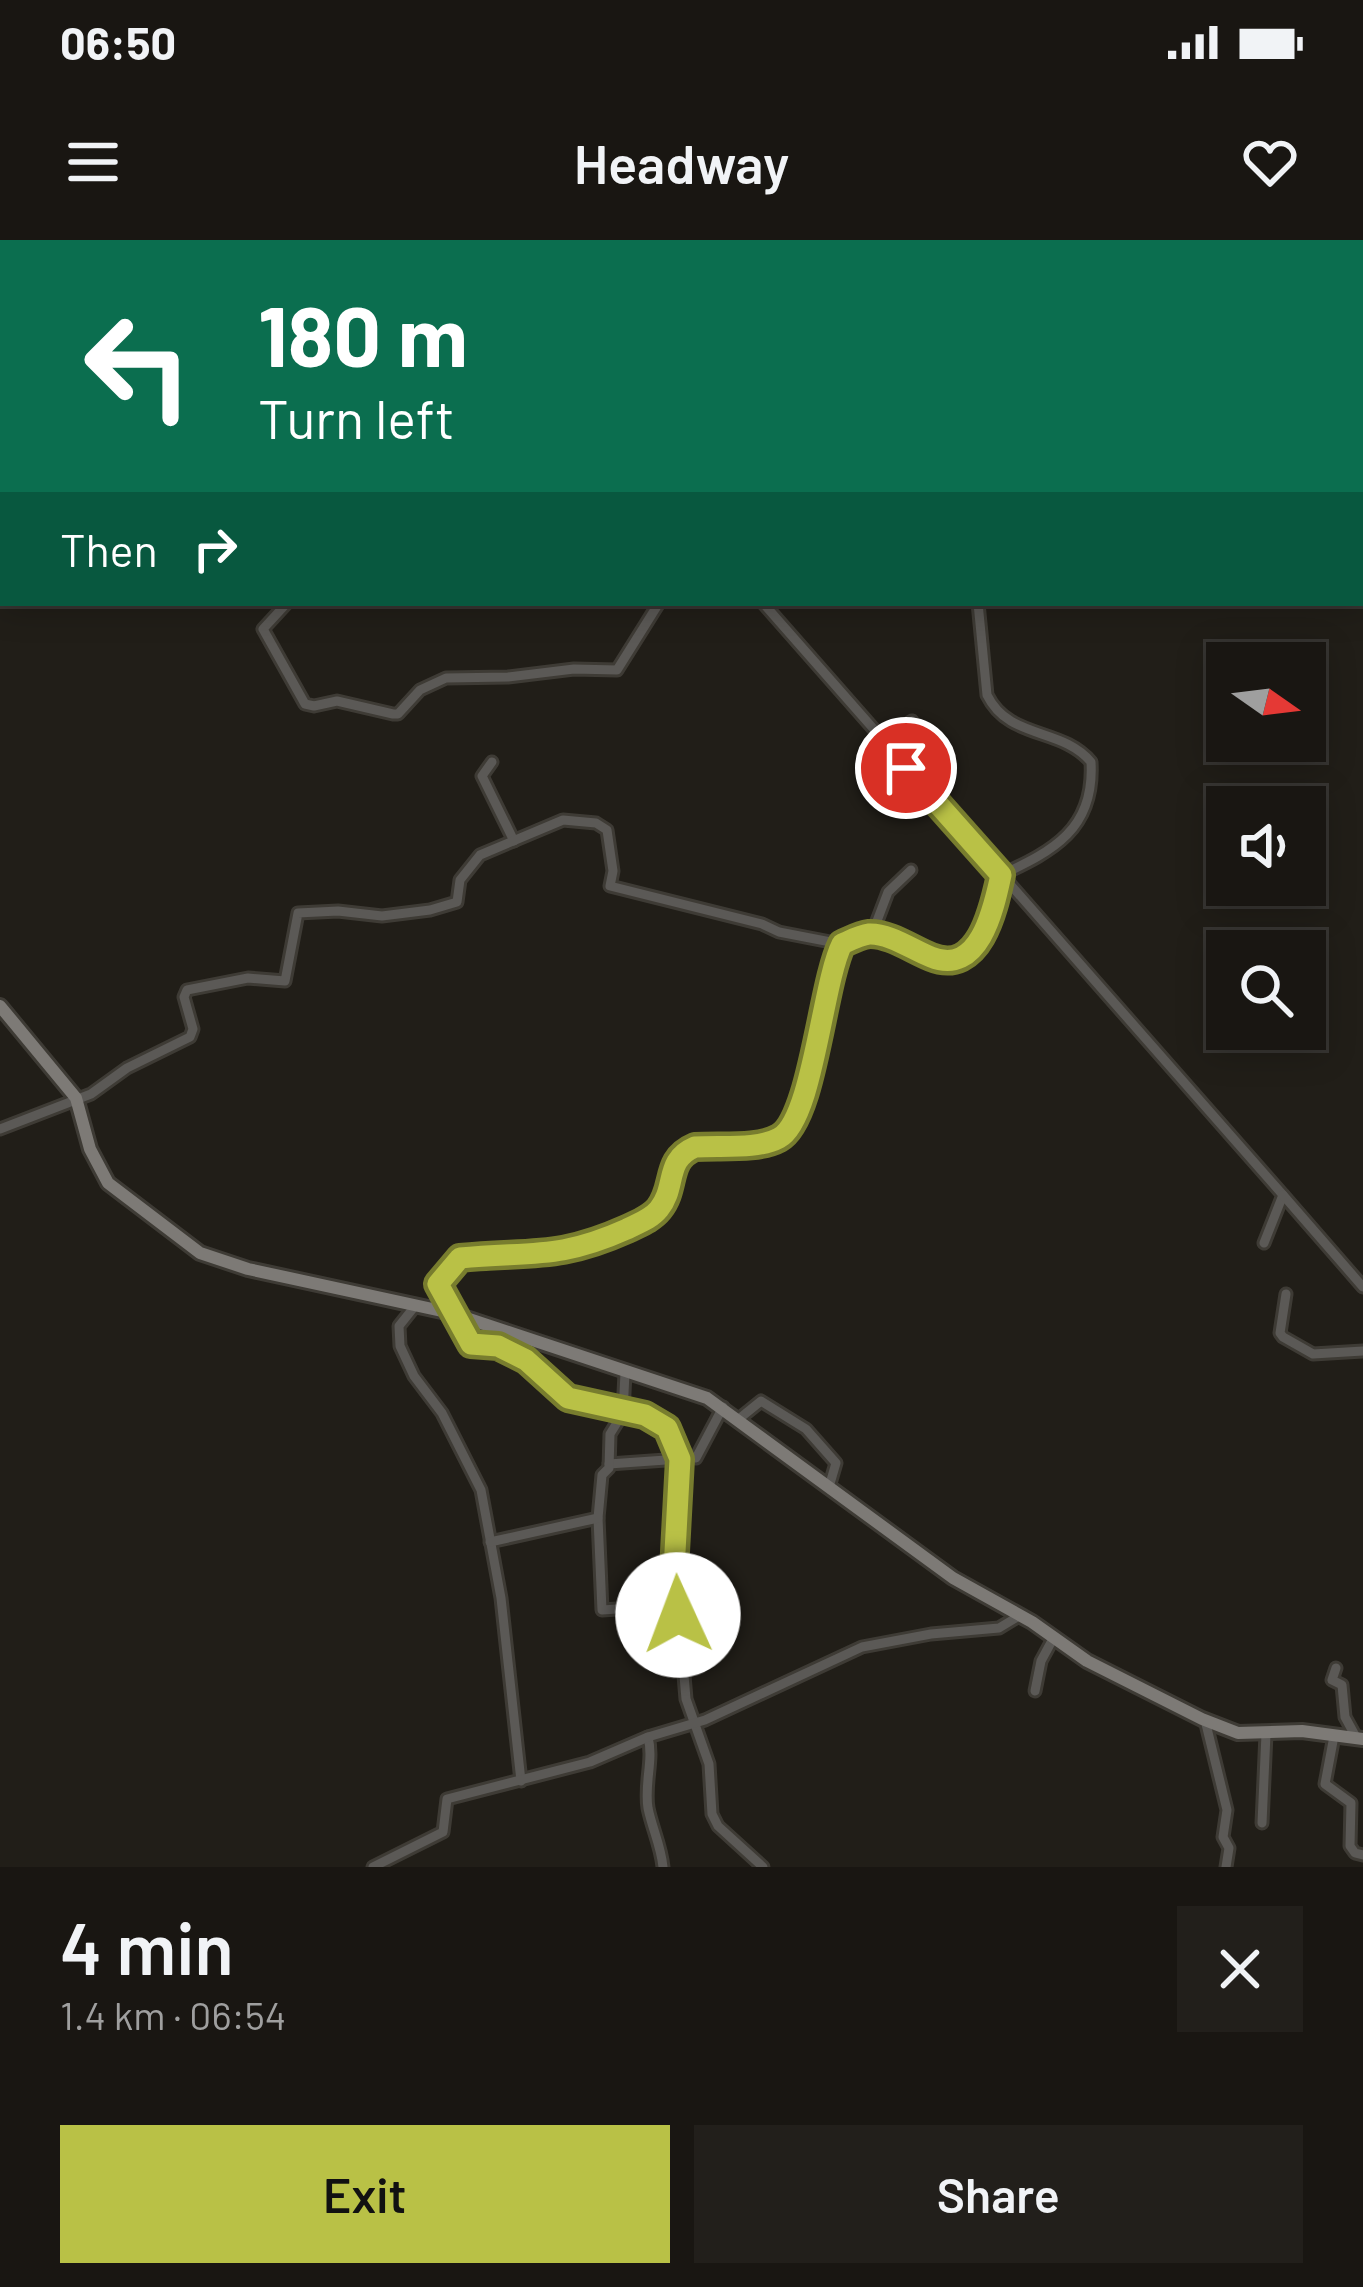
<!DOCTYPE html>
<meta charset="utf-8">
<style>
:root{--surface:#191612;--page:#221f1b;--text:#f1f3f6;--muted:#9f9f9f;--line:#373532;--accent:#b9c146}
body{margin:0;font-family:Barlow,sans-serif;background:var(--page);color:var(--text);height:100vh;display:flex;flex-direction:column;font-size:45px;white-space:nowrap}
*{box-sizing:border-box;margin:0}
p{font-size:39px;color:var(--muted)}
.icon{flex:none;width:66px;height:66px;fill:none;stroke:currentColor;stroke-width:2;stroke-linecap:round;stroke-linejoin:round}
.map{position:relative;height:1627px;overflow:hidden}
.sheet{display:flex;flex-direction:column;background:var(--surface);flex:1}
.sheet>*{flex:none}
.hud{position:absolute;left:0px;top:0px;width:1365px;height:366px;box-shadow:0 6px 30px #0003,0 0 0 3px var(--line);background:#0b6e4f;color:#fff;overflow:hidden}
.needle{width:78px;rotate:104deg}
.controls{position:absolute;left:1206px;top:402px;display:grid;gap:24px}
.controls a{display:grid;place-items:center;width:120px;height:120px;border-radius:0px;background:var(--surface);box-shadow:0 6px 30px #0003,0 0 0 3px var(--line);font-size:60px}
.pin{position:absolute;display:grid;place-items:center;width:102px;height:102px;color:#fff;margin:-51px;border:6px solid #fff;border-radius:50%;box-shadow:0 3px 12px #0007}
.me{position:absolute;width:132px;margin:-66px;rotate:358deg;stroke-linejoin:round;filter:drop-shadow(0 0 9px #0008)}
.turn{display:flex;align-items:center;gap:42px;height:252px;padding:0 60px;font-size:54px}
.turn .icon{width:156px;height:156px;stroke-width:2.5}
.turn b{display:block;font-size:84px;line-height:102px}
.then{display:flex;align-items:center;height:114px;padding:0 60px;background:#0003;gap:24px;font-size:45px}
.round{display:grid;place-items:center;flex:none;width:126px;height:126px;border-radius:0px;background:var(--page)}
.head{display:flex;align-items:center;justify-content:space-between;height:204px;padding:0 60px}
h1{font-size:72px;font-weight:600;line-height:90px}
.cta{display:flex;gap:24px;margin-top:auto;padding:24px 60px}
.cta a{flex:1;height:138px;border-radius:0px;background:var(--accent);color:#111;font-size:48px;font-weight:600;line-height:138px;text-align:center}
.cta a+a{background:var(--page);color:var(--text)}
.status{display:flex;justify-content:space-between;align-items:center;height:84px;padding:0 60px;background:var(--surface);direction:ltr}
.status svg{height:33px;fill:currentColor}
header{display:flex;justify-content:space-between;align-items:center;height:156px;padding:0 60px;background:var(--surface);font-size:54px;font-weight:600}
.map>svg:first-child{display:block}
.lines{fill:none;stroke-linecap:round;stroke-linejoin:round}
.river{stroke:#2d486b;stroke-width:14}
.street-casing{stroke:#3e3b35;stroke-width:15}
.secondary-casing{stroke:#3e3b35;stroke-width:18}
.street{stroke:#5b5956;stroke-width:9}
.secondary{stroke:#7d7a76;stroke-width:12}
.route-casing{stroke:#787d2e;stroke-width:30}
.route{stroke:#b9c146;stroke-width:21}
</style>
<div class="status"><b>06:50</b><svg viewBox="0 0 49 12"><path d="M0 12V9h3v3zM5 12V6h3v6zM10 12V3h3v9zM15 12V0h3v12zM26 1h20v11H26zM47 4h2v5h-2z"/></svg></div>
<header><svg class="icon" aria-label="menu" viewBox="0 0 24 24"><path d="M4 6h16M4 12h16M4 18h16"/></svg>Headway<svg class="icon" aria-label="heart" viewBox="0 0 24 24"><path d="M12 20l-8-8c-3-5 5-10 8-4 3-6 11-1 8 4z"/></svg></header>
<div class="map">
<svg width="1363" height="1627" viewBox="0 0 1363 1627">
<rect width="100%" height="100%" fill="#211e18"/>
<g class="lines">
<g class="river">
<polyline points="1218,0 1218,3"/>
<polyline points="1234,0 1235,3"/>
<polyline points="1362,98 1363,98"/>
</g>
<g class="street-casing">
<g id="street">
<polyline points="89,3 91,0"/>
<polyline points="0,141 3,138"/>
<polyline points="0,228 3,226"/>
<polyline points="287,363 263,389 305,464 314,466 337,461 393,474 398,474 420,450 446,438 508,437 574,429 617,430 659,363"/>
<polyline points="763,363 1283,955 1264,1003"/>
<polyline points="882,502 912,481"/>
<polyline points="492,522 482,536 514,601"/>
<polyline points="872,694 888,652 911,630"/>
<polyline points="0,889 91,854 127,828 190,797 193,789 184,757 187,750 248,738 285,741 298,673 338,671 382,676 430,670 457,662 460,640 480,615 563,580 596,583 607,590 613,631 610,646 762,684 779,692 841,704"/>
<polyline points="1283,955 1363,1047"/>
<polyline points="1286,1054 1280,1093 1283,1097 1313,1114 1363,1111"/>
<polyline points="415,1066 399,1086 400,1106 414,1136 442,1173 481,1250 501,1358 521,1541"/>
<polyline points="723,1167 696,1218 680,1215 673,1349 678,1365 686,1459 709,1524 712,1574 718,1586 763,1627"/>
<polyline points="740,1178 761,1161 806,1189 836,1223 829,1247"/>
<path d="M680 1215 667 1188 659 1181 568 1158 527 1120 498 1106 471 1104 444 1060 438 1044 461 1018C522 1011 559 1020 619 993 633 986 649 981 659 969 677 947 665 921 695 907L764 903 785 895 802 864 841 704 872 694 940 720 964 715 987 687 1001 635C1053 611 1095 589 1091 522 1062 487 1009 500 987 455L978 363"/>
<polyline points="609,1224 680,1219"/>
<polyline points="598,1278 602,1370 678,1365"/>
<polyline points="490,1302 598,1278 602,1235 609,1228 610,1194 623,1173 625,1133"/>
<polyline points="1336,1428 1332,1440 1342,1445 1345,1477 1357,1499"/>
<polyline points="1035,1451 1041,1421 1054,1397"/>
<polyline points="1205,1480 1227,1570 1223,1597 1229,1608 1226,1627"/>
<polyline points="1334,1496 1325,1544 1351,1563 1350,1606 1355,1613 1363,1615"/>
<path d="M648 1497C654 1520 644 1543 648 1568 652 1588 661 1606 663 1627"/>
<polyline points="1262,1583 1266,1494"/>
<polyline points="373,1627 443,1592 447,1559 590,1522 648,1497 705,1480 862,1407 931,1394 999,1388 1019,1376"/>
</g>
</g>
<g class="secondary-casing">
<polyline id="secondary" points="0,766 76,858 90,909 108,943 200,1013 248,1029 451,1073 707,1158 953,1338 1032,1382 1087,1421 1202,1479 1238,1493 1302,1491 1363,1499"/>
</g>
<use href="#street" class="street"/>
<use href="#secondary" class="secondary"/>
</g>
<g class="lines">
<g class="route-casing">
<path id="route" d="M678 1375 673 1349 680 1219 667 1188 645 1175 568 1158 526 1120 498 1106 471 1104 438 1044 460 1018C531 1011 558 1020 627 989 639 983 651 979 659 969 677 947 664 920 695 907 720 905 757 910 779 898 813 880 822 744 842 704 849 701 860 695 869 694 889 693 913 710 931 717 980 737 994 667 1001 635L906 528"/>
</g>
<use href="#route" class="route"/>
</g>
</svg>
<div class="controls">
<a><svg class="needle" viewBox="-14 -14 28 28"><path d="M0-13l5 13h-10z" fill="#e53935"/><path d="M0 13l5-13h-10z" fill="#9f9f9f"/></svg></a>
<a><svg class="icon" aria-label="sound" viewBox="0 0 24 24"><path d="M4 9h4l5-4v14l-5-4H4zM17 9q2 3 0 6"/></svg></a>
<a><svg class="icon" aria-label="search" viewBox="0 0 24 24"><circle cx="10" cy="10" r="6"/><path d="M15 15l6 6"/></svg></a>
</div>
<div class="pin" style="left:906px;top:528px;background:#d93025"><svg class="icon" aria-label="arrive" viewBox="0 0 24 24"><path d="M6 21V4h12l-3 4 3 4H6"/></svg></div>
<svg class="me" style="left:678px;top:1375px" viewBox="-20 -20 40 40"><circle r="19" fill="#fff"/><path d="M0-13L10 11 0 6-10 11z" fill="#b9c146"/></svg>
<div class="hud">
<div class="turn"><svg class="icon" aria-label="left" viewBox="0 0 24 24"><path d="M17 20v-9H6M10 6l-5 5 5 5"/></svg><div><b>180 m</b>Turn left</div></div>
<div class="then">Then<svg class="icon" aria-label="right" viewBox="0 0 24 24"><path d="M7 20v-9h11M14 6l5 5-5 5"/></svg></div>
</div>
</div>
<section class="sheet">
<div class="head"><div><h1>4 min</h1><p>1.4 km · 06:54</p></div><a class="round"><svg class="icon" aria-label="close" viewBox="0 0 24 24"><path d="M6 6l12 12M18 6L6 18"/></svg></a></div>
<div class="cta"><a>Exit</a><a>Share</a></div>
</section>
